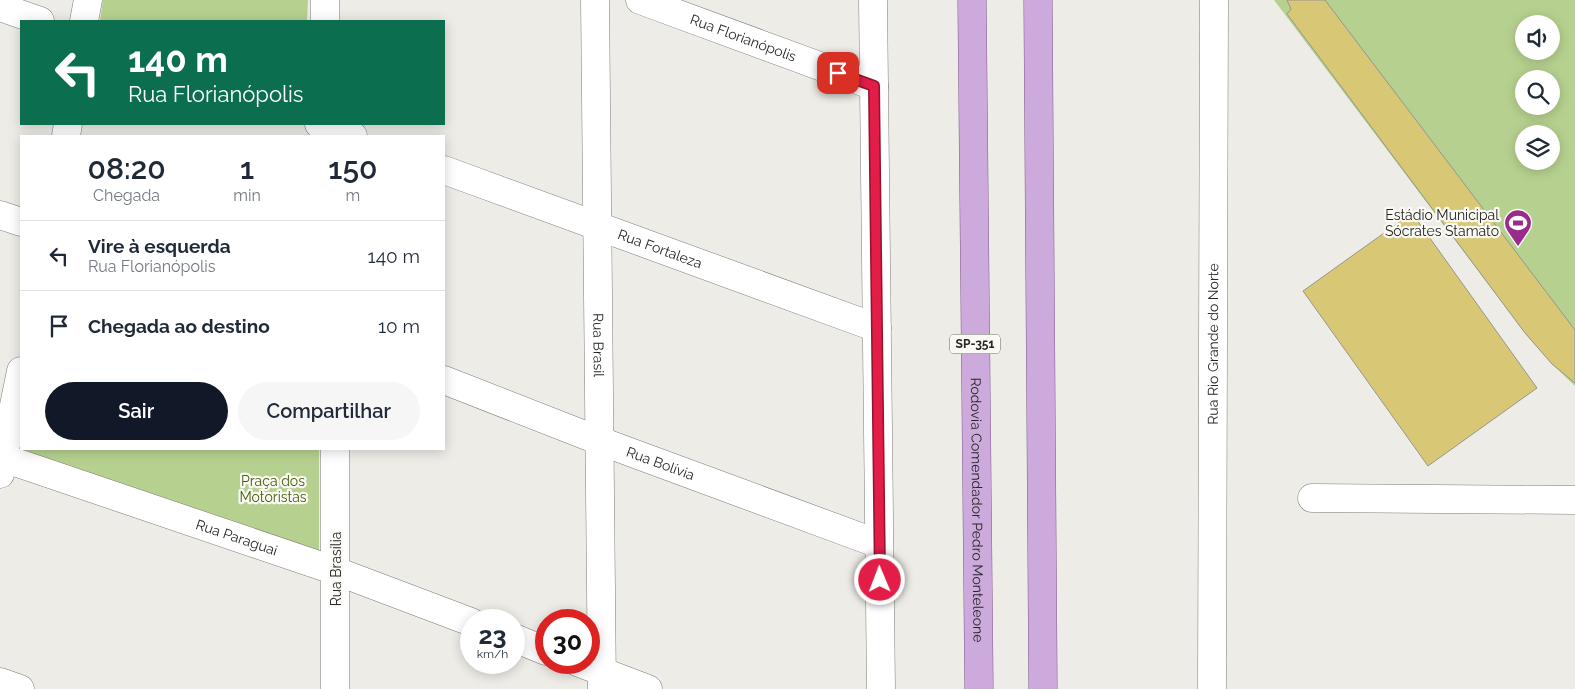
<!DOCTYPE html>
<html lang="pt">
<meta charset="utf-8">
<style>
:root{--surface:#fff;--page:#f6f6f7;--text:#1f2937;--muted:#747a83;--line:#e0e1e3;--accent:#111827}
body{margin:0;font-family:Raleway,sans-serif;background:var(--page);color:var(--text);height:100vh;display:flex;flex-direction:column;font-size:19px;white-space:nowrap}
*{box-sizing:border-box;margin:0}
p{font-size:16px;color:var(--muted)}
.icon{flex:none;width:28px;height:28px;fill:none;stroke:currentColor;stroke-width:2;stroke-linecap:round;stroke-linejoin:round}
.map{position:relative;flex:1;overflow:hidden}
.details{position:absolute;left:20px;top:135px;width:425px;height:315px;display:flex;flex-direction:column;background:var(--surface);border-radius:0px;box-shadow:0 2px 12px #0003}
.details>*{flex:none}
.guide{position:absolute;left:20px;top:20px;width:425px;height:105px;border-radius:0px;box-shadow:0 2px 12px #0003;background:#0b6e4f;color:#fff;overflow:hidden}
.tools{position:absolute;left:1515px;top:15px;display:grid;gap:10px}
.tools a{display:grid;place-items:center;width:45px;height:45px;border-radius:50%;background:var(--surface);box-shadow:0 2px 12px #0003;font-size:25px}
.speed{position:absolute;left:460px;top:609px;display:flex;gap:10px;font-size:25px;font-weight:700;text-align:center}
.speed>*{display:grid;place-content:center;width:65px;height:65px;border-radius:50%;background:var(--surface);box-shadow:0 2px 12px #0003;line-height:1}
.speed small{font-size:12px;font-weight:400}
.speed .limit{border:8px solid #d22;background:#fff;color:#111}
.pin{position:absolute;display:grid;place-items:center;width:42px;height:42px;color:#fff;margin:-21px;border-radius:10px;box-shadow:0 2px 8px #0006}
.me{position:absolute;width:55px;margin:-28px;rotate:359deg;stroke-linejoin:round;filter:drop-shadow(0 0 4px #0008)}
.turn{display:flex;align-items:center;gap:18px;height:105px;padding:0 25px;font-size:22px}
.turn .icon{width:65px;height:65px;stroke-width:2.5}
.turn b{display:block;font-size:35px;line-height:42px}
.eta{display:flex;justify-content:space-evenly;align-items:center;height:85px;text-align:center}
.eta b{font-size:30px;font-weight:600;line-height:35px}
.button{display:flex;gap:10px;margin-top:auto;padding:10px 25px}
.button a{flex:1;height:58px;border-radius:30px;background:var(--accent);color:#fff;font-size:20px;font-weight:600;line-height:58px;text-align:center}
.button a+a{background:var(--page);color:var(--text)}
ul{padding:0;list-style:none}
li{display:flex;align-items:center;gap:15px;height:70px;padding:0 25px;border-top:1px solid var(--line)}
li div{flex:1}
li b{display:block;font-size:19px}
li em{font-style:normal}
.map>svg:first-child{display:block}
.green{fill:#b6d18f;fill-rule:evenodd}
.building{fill:#d8c875;stroke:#969591}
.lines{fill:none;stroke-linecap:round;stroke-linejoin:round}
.minor-casing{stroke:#7e7d79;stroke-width:29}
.major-casing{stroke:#7d578c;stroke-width:29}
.minor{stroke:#fff;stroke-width:28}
.major{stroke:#cdaadc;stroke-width:28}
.route-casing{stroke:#92132f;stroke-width:12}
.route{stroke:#e11d48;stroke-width:9}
.labels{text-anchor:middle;stroke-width:4.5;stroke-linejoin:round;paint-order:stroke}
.shield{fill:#faf9f4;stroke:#666562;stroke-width:1}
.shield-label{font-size:12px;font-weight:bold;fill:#272624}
.street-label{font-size:14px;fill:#272624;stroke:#faf9f4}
.poi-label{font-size:14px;fill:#272624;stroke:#faf9f4;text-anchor:end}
.park-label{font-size:14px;fill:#455f0d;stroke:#faf9f4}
</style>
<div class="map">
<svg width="1575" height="689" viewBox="0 0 1575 689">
<rect width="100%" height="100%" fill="#edece7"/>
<g class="green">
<polygon points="103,0 308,0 307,21 100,21"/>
<path d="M1274 0H1575V386L1552 364 1525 333ZM1524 24H1551V51H1524ZM1524 79H1551V106H1524ZM1524 134H1551V161H1524Z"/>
<polygon points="21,439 21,449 319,449 319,560 19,453"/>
</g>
<g class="building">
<polygon points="1287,0 1325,0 1575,330 1575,383 1552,364 1525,333 1287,14 1291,9"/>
<polygon points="1412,213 1537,388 1428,466 1303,291"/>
</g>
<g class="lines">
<g class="minor-casing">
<g id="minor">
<polyline points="325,0 325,21"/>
<path id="s1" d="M595 0 602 689"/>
<path id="s2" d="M640 0 874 86"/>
<polyline points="873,0 881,689"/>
<polyline points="0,7 40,21"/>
<polyline points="84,21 88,0"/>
<polyline points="319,124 353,136"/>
<polyline points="66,136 68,124"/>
<path id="s3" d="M444 170 877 328"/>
<polyline points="0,215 21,222"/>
<path id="s4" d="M444 380 600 441 879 544"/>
<path id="s5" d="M0 457 336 571 471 622"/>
<polyline points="0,474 21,371"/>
<polyline points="1312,498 1575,500"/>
<polyline points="514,638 546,651"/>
<polyline points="577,662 648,689"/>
<polyline points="0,682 20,689"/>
<polyline points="335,689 335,449"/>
<path id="s6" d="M1212 689 1214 0"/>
</g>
</g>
<g class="major-casing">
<g id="major">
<path id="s7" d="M972 0 979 689"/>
<polyline points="1038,0 1043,689"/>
</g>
</g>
<use href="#minor" class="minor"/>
<use href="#major" class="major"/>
</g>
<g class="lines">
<g class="route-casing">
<polyline id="route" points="838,73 874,86 880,580"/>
</g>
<use href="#route" class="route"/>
</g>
<defs>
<g id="stadium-pin" transform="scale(1.4375)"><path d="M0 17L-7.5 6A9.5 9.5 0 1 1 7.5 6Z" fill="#9a2b8a" stroke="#faf9f4"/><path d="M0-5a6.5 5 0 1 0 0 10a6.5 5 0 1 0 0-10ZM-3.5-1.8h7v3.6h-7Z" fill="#fff"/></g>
</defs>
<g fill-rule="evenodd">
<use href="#stadium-pin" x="1518" y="223"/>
</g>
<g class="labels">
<rect class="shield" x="950" y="334.5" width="50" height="19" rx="4"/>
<g class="shield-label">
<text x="975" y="348">SP-351</text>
</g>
<g class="street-label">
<text dy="5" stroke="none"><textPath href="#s2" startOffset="110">Rua Florianópolis</textPath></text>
<text dy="5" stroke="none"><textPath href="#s3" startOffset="230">Rua Fortaleza</textPath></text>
<text dy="5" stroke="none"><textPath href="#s1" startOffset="345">Rua Brasil</textPath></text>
<text dy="5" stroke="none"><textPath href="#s6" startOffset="345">Rua Rio Grande do Norte</textPath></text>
<text dy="5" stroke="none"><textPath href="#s4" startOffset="232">Rua Bolívia</textPath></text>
<text dy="5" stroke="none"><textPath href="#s7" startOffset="510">Rodovia Comendador Pedro Monteleone</textPath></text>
<text dy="5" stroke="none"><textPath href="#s5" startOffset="250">Rua Paraguai</textPath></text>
<text transform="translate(336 569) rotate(-90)" y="5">Rua Brasília</text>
</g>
<g class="poi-label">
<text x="1499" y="220">Estádio Municipal<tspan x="1499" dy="16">Sócrates Stamato</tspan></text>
</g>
<g class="park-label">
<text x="273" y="486">Praça dos<tspan x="273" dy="16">Motoristas</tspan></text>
</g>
</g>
</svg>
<div class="tools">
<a><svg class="icon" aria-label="sound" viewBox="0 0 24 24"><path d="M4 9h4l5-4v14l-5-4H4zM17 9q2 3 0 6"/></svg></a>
<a><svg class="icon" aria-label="search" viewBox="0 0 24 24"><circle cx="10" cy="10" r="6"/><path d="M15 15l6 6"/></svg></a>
<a><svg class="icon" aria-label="layers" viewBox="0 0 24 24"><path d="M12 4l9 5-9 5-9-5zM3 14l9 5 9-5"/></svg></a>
</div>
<div class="speed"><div>23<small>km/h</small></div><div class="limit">30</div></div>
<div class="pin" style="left:838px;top:73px;background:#d93025"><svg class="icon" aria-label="arrive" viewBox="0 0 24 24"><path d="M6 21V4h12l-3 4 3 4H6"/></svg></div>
<svg class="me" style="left:880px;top:580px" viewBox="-20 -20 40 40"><circle r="17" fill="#e11d48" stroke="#fff" stroke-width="3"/><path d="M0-11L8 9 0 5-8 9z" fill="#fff"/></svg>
<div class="guide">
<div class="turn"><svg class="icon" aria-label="left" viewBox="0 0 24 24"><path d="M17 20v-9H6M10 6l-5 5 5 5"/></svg><div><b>140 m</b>Rua Florianópolis</div></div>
</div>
<section class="details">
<div class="eta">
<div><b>08:20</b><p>Chegada</p></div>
<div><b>1</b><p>min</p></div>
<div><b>150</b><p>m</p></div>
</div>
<ul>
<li><svg class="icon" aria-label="left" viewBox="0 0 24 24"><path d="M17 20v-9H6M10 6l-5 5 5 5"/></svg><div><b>Vire à esquerda</b><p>Rua Florianópolis</p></div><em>140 m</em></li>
<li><svg class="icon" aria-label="arrive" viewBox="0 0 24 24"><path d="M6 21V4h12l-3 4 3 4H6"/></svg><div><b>Chegada ao destino</b></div><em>10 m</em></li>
</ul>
<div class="button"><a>Sair</a><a>Compartilhar</a></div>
</section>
</div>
